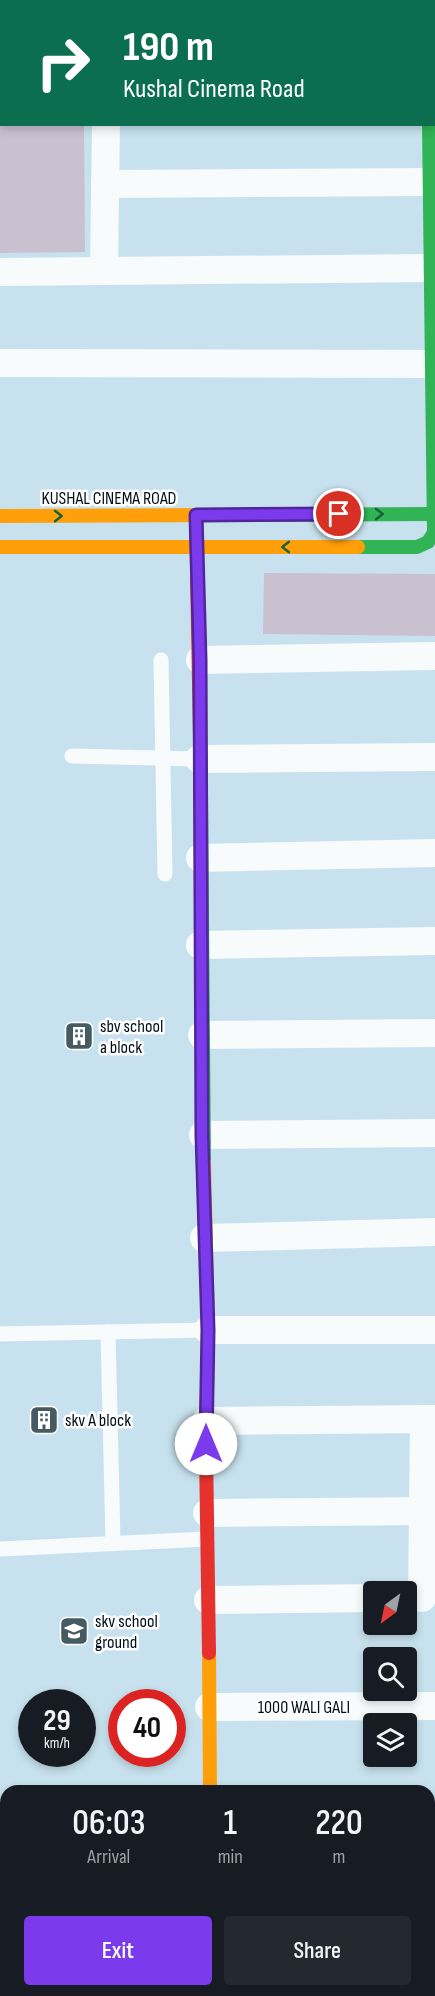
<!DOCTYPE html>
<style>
:root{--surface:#171b24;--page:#242831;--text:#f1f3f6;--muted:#9ea1a6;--accent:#7c3aed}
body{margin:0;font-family:"Sofia Sans Condensed",sans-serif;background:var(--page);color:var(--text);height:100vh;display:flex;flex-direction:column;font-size:22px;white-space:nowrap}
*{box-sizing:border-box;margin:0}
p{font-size:20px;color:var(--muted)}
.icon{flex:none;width:33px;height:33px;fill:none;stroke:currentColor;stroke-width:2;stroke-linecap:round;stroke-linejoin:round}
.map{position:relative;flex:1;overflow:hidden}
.details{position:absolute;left:0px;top:1785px;width:435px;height:212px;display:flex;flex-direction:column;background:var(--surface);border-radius:18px 18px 0 0;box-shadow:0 3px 9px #0003}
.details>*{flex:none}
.guide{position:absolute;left:0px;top:0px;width:435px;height:126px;box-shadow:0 3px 9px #0003;background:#0b6e4f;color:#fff;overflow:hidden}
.needle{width:39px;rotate:213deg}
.tools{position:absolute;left:363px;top:1581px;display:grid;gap:12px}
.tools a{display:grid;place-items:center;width:54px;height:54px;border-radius:6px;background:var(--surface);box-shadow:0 3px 9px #0003;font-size:30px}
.speed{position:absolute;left:18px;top:1689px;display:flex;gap:12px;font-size:30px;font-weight:700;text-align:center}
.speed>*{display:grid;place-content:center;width:78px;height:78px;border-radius:50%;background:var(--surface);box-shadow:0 3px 9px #0003;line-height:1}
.speed small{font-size:15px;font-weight:400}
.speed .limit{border:9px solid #d22;background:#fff;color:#111}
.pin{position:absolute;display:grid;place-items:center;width:51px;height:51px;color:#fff;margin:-26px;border:3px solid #fff;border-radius:50%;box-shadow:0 2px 6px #0007}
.me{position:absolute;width:66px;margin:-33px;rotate:0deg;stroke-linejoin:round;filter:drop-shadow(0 0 4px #0008)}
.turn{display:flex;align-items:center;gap:21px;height:126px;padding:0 24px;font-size:27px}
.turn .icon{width:78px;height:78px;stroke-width:2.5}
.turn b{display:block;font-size:42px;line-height:51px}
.eta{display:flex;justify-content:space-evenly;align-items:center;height:102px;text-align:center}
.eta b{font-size:36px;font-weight:600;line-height:42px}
.primary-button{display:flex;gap:12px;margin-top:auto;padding:12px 24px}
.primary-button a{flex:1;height:69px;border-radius:6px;background:var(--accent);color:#fff;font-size:24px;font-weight:600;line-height:69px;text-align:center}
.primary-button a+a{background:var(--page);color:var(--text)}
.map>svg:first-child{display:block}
.green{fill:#c9c0d0}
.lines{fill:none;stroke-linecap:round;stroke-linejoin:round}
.lane{stroke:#f7fbfc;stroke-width:15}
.street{stroke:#f7fbfc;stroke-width:28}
.fast{stroke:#30b455;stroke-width:14}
.slow{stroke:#ff9f0a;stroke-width:14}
.jam{stroke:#e5322d;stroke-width:14}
.oneway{stroke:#186236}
.route-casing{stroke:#51269a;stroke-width:15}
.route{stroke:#7c3aed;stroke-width:10}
.labels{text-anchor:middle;stroke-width:5;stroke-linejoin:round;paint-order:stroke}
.street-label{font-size:18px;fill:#011017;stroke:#fff}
.poi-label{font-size:18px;fill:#011017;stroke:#fff;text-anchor:start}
</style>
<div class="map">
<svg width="435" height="1996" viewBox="0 0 435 1996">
<rect width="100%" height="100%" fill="#c7e2ee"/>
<g class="green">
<polygon points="0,102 2,124 84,125 85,252 0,253"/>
<polygon points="264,573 435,574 435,636 263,634"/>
</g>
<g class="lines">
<g class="lane">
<polyline points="161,660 165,874"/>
<polyline points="72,756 199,759"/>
<polyline points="108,1332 113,1542"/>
<polyline points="0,1334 208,1330"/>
<polyline points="0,1549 207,1539"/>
</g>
<g class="street">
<polyline points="0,85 2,85"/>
<polyline points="105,184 430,182"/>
<polyline points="104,271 106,124"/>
<polyline points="0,272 431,268"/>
<polyline points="0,363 432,364"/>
<polyline points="200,660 435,656"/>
<polyline points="199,759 435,757"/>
<polyline points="200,858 435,853"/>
<polyline points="200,945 435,941"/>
<polyline points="202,1035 435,1033"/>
<polyline points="203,1135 435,1133"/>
<polyline points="204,1238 435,1232"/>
<polyline points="208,1330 435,1330"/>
<polyline points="206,1421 435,1419"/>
<polyline points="207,1513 435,1511"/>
<polyline points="422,1598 424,1419"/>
<polyline points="208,1600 374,1598"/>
<polyline points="209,1707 435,1706"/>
<polyline points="213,1990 213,1996"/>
</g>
<g class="fast">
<polyline points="428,0 428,2"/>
<polyline points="229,515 434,514"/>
<polyline points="358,547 417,547 428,542 434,533 429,124"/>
<polyline points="201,794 204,1162"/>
</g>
<g class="slow">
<polyline points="0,516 229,515"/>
<polyline points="0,547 358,547"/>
<polyline points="204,1162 208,1330 206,1450"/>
<polyline points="209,1653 210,1791"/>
</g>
<g class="jam">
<polyline points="196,515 201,794"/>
<polyline points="206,1450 209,1653"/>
</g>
</g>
<defs><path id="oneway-chevron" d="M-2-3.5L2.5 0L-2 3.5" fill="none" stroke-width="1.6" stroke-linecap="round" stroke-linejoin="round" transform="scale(1.5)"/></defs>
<g class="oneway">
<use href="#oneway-chevron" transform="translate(379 514)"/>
<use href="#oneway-chevron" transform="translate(58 516)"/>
<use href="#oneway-chevron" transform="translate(286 547) rotate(180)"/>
</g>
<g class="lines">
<g class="route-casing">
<polyline id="route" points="206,1444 208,1330 202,1135 200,660 196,515 339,514"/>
</g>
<use href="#route" class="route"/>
</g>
<defs>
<g id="building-square" transform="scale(1.5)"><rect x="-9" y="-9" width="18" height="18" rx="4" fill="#465a62" stroke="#fff"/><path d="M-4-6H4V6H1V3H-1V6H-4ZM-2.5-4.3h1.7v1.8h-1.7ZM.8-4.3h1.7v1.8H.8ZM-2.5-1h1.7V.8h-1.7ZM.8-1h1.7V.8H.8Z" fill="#fff"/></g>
<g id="school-square" transform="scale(1.5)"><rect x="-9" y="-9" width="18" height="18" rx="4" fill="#465a62" stroke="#fff"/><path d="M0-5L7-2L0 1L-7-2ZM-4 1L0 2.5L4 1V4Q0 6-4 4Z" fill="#fff"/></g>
</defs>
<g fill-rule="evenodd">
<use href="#building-square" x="79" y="1036"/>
<use href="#building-square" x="44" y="1420"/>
<use href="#school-square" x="74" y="1631"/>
</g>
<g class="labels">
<g class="street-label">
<text x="109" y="504">KUSHAL CINEMA ROAD</text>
<text x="304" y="1713">1000 WALI GALI</text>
</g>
<g class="poi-label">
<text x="100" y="1032">sbv school<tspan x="100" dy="21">a block</tspan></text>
<text x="65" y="1426">skv A block</text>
<text x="95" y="1627">skv school<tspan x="95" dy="21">ground</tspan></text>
</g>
</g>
</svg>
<div class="tools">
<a><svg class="needle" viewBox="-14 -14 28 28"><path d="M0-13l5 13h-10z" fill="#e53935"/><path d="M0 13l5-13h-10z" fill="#9ea1a6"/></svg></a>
<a><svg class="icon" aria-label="search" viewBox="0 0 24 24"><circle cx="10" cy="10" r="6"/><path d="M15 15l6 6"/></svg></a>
<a><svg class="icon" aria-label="layers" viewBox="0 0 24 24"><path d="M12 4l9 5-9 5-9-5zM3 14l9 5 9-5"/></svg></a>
</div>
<div class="speed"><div>29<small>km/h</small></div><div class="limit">40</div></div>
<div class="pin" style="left:339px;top:514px;background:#d93025"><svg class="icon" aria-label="arrive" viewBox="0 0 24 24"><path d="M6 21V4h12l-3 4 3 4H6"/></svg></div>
<svg class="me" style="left:206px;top:1444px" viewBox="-20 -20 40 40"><circle r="19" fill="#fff"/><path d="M0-13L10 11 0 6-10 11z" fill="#7c3aed"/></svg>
<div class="guide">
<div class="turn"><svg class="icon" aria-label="right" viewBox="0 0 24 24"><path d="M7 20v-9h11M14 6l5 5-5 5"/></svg><div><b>190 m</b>Kushal Cinema Road</div></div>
</div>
<section class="details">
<div class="eta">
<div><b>06:03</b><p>Arrival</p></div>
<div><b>1</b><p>min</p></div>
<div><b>220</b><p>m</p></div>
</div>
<div class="primary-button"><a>Exit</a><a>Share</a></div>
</section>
</div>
